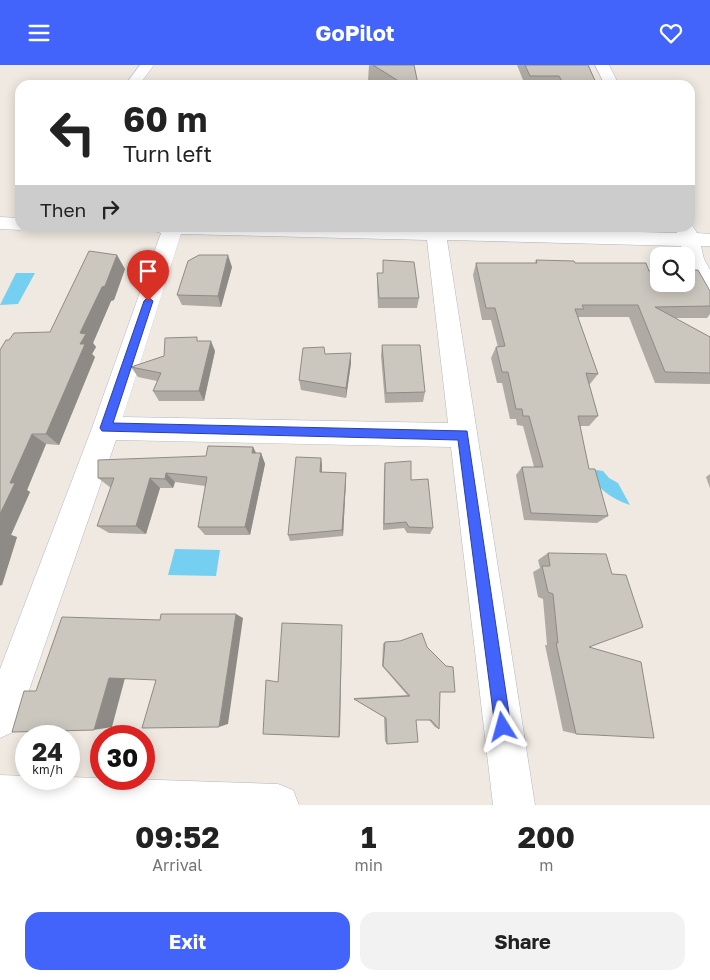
<!DOCTYPE html>
<style>
:root{--surface:#fff;--page:#f2f2f2;--text:#222;--muted:#767676;--accent:#4264fb}
body{margin:0;font-family:"Golos Text",sans-serif;background:var(--page);color:var(--text);height:100vh;display:flex;flex-direction:column;font-size:19px;white-space:nowrap}
*{box-sizing:border-box;margin:0}
p{font-size:16px;color:var(--muted)}
.icon{flex:none;width:28px;height:28px;fill:none;stroke:currentColor;stroke-width:2;stroke-linecap:round;stroke-linejoin:round}
.map{position:relative;height:740px;overflow:hidden}
.sheet{display:flex;flex-direction:column;background:var(--surface);flex:1}
.sheet>*{flex:none}
.hud{position:absolute;left:15px;top:15px;width:680px;height:152px;border-radius:15px;box-shadow:0 2px 12px #0003;background:#fff;color:var(--text);overflow:hidden}
.tools{position:absolute;left:650px;top:182px;display:grid;gap:10px}
.tools a{display:grid;place-items:center;width:45px;height:45px;border-radius:10px;background:var(--surface);box-shadow:0 2px 12px #0003;font-size:25px}
.speed{position:absolute;left:15px;top:660px;display:flex;gap:10px;font-size:25px;font-weight:700;text-align:center}
.speed>*{display:grid;place-content:center;width:65px;height:65px;border-radius:50%;background:var(--surface);box-shadow:0 2px 12px #0003;line-height:1}
.speed small{font-size:12px;font-weight:400}
.speed .limit{border:8px solid #d22;background:#fff;color:#111}
.pin{position:absolute;display:grid;place-items:center;width:42px;height:42px;color:#fff;margin:-51px -21px;border-radius:50% 50% 50% 0;rotate:-45deg;box-shadow:0 0 5px #0007}
.pin .icon{rotate:45deg}
.me{position:absolute;width:55px;margin:-28px;rotate:352deg;stroke-linejoin:round;filter:drop-shadow(0 0 4px #0008)}
.turn{display:flex;align-items:center;gap:18px;height:105px;padding:0 25px;font-size:22px}
.turn .icon{width:65px;height:65px;stroke-width:2.5}
.turn b{display:block;font-size:35px;line-height:42px}
.then{display:flex;align-items:center;height:48px;padding:0 25px;background:#0003;gap:10px;font-size:19px}
.eta{display:flex;justify-content:space-evenly;align-items:center;height:85px;text-align:center}
.eta b{font-size:30px;font-weight:700;line-height:35px}
.action{display:flex;gap:10px;margin-top:auto;padding:10px 25px}
.action a{flex:1;height:58px;border-radius:15px;background:var(--accent);color:#fff;font-size:20px;font-weight:700;line-height:58px;text-align:center}
.action a+a{background:var(--page);color:var(--text)}
header{display:flex;justify-content:space-between;align-items:center;height:65px;padding:0 25px;background:var(--accent);color:#fff;font-size:22px;font-weight:700}
.map>svg:first-child{display:block}
.water{fill:#75cff0}
.lines{fill:none;stroke-linecap:round;stroke-linejoin:round}
.minor-casing{stroke:#b4b7c1;stroke-width:1}
.minor{fill:#fff;fill-rule:evenodd}
.wall{fill:#afaba4}
.shaded-wall{fill:#8e8b86}
.building{fill:#cbc7bf;stroke:#8e8b86}
.route{fill:#4264fb;stroke:#2b41a3}
</style>
<header><svg class="icon" aria-label="menu" viewBox="0 0 24 24"><path d="M4 6h16M4 12h16M4 18h16"/></svg>GoPilot<svg class="icon" aria-label="heart" viewBox="0 0 24 24"><path d="M12 20l-8-8c-3-5 5-10 8-4 3-6 11-1 8 4z"/></svg></header>
<div class="map">
<svg width="710" height="740" viewBox="0 0 710 740">
<rect width="100%" height="100%" fill="#efe9e1"/>
<g class="water">
<polygon points="16,208 35,208 18,239 0,240"/>
<path d="M597 405 603 406 609 413 618 418 630 440C612 434 601 426 590 410Z"/>
<polygon points="175,484 220,485 216,511 168,510"/>
</g>
<g class="lines">
<g class="minor-casing">
<g id="minor">
<polygon points="140,0 154,0 139,20 125,20"/>
<polygon points="595,0 609,0 619,20 605,20"/>
<polygon points="0,152 20,153 20,162 28,162 20,165 0,164"/>
<path d="M690 157 697 168 710 169V181H701L704 194 710 205V233L702 230C695 218 686 206 686 191H682L681 181 447 175 535 740H493L451 382 116 375 19 654 13 667 0 673V604L92 363 161 168 154 166 151 162H450L677 168 674 162H690ZM181 169 427 175 448 358 123 352Z"/>
<polygon points="0,710 26,711 26,714 69,714 69,712 278,719 293,725 299,740 0,740"/>
</g>
</g>
<use href="#minor" class="minor"/>
</g>
<g class="wall">
<polygon points="369,0 414,0 418,19 460,20 374,20 368,16"/>
<polygon points="517,0 588,0 597,20 525,20"/>
<polygon points="383,195 419,233 417,243 378,243 377,218 377,208 383,208"/>
<polygon points="536,195 649,206 710,226 710,249 707,253 675,253 710,272 710,319 655,318 629,252 579,252 578,253 598,309 590,319 589,319 598,351 589,361 580,361 589,404 608,451 597,458 524,455 516,410 522,402 534,402 523,361 517,360 516,354 510,354 502,318 497,318 491,293 496,282 498,282 491,255 482,255 473,210 476,198 535,198"/>
<polygon points="232,202 221,242 182,240 177,230"/>
<polygon points="125,204 114,235 111,236 93,278 96,282 92,289 95,292 59,380 46,379 27,425 30,427 11,470 17,472 2,520 0,521 0,285 9,275 50,267"/>
<polygon points="199,276 215,286 204,336 159,336 153,326 157,316 138,312 131,302 164,291"/>
<polygon points="382,280 425,327 423,337 385,338 381,291"/>
<polygon points="325,289 351,298 346,333 301,325 299,315"/>
<polygon points="253,382 256,388 261,388 265,399 250,470 205,470 198,462 205,421 175,417 173,423 160,423 146,469 109,468 97,461 111,423 98,413 206,391"/>
<polygon points="321,393 322,401 322,407 346,408 346,415 343,471 290,476 288,470"/>
<polygon points="385,398 411,415 433,463 430,469 407,468 404,463 383,465 384,406"/>
<polygon points="710,409 710,423 706,412"/>
<polygon points="548,488 589,582 576,669 563,666 545,580 547,580 543,534 538,532 533,507 540,503 538,495"/>
<polygon points="385,577 440,627 439,664 435,662 429,655 416,655 387,679 385,676 384,652 354,634 354,633 407,630 382,601 383,579"/>
</g>
<g class="shaded-wall">
<polygon points="117,190 125,204 114,235 111,236 93,278 96,282 92,289 95,292 59,380 46,369 80,279 80,268"/>
<polygon points="228,190 232,202 221,242 218,231"/>
<polygon points="211,276 215,286 204,336 199,326"/>
<polygon points="351,288 351,298 346,333 346,323"/>
<polygon points="32,369 46,379 27,425 30,427 11,470 17,472 2,520 0,520 0,449 10,418"/>
<polygon points="253,382 258,392 252,388"/>
<polygon points="261,388 265,399 250,470 245,462"/>
<polygon points="321,393 322,401 321,415 320,407"/>
<polygon points="166,408 175,417 173,423 165,414"/>
<polygon points="346,408 346,415 343,471 342,465"/>
<polygon points="150,413 160,423 146,469 136,461"/>
<polygon points="236,549 243,553 228,659 219,662"/>
<polygon points="342,560 340,669 339,672"/>
<polygon points="109,613 125,613 112,662 94,665"/>
</g>
<g class="building">
<polygon points="373,0 414,0 418,19 452,18 460,20 402,20 405,20"/>
<polygon points="525,0 588,0 597,20 564,20 559,11 530,11"/>
<polygon points="89,186 117,190 105,221 102,222 80,268 86,269 80,279 85,279 46,369 32,369 10,418 15,418 0,449 0,285 6,275 9,275 14,268 50,267"/>
<polygon points="199,190 228,190 218,231 177,230 188,196"/>
<polygon points="383,195 414,197 419,233 379,233 377,208 383,208"/>
<polygon points="536,195 574,196 575,198 646,198 649,206 659,206 659,219 686,219 686,205 698,205 710,226 710,241 655,242 710,272 710,308 665,307 638,240 582,240 584,244 575,244 598,309 586,308 598,351 578,351 589,404 595,404 608,451 531,448 522,402 543,402 529,351 523,351 522,344 516,344 508,307 502,307 496,282 505,281 495,243 486,243 476,198 537,198"/>
<polygon points="197,272 197,276 211,276 199,326 153,326 161,308 131,302 164,291 165,273"/>
<polygon points="382,280 420,280 425,327 386,328"/>
<polygon points="324,282 325,289 351,288 346,323 299,315 303,283"/>
<polygon points="208,381 253,382 252,388 261,388 245,462 198,462 207,412 166,408 165,414 150,413 136,461 97,461 114,413 98,413 98,395 206,391"/>
<polygon points="296,392 321,393 320,407 346,408 342,465 288,470"/>
<polygon points="411,396 411,415 428,414 433,463 409,462 406,457 384,459 385,398"/>
<polygon points="548,488 606,489 612,509 626,510 643,562 589,582 641,597 654,673 576,669 556,578 558,578 553,529 548,527 542,501 550,501"/>
<polygon points="161,549 236,549 219,662 142,663 156,615 109,613 94,665 12,667 24,626 36,626 62,552 160,555"/>
<polygon points="282,558 342,560 339,672 263,669 266,615 278,617"/>
<polygon points="422,568 427,582 446,601 453,602 455,627 440,627 439,664 431,655 416,655 418,677 387,679 386,653 354,634 410,631 383,601 385,577 400,576"/>
</g>
<polygon class="route" points="148,232 153,236 113,358 467,366 511,662 509,668 503,670 498,668 495,662 458,375 102,366 100,363 144,236"/>
</svg>
<div class="tools">
<a><svg class="icon" aria-label="search" viewBox="0 0 24 24"><circle cx="10" cy="10" r="6"/><path d="M15 15l6 6"/></svg></a>
</div>
<div class="speed"><div>24<small>km/h</small></div><div class="limit">30</div></div>
<div class="pin" style="left:148px;top:236px;background:#d93025"><svg class="icon" aria-label="arrive" viewBox="0 0 24 24"><path d="M6 21V4h12l-3 4 3 4H6"/></svg></div>
<svg class="me" style="left:503px;top:662px" viewBox="-20 -20 40 40"><path d="M0-17L14 15 0 8-14 15z" fill="#4264fb" stroke="#fff" stroke-width="4"/></svg>
<div class="hud">
<div class="turn"><svg class="icon" aria-label="left" viewBox="0 0 24 24"><path d="M17 20v-9H6M10 6l-5 5 5 5"/></svg><div><b>60 m</b>Turn left</div></div>
<div class="then">Then<svg class="icon" aria-label="right" viewBox="0 0 24 24"><path d="M7 20v-9h11M14 6l5 5-5 5"/></svg></div>
</div>
</div>
<section class="sheet">
<div class="eta">
<div><b>09:52</b><p>Arrival</p></div>
<div><b>1</b><p>min</p></div>
<div><b>200</b><p>m</p></div>
</div>
<div class="action"><a>Exit</a><a>Share</a></div>
</section>
